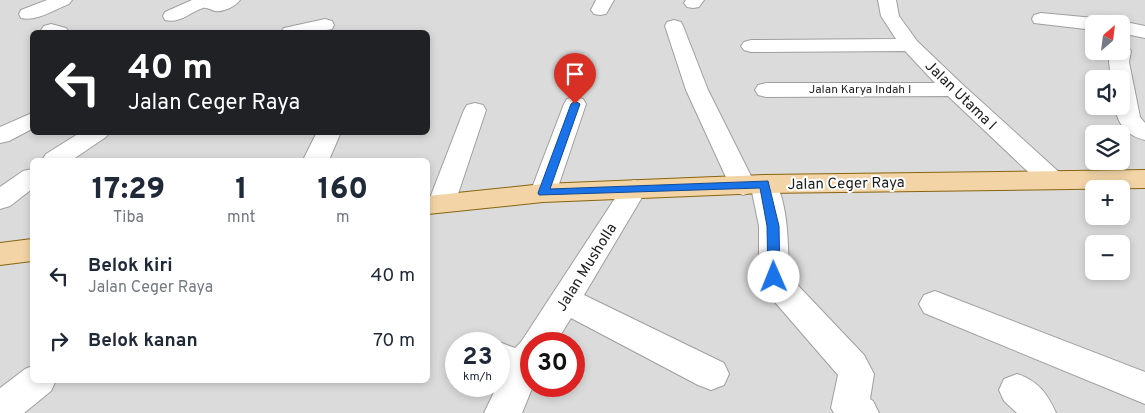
<!DOCTYPE html>
<html lang="id">
<meta charset="utf-8">
<style>
:root{--surface:#fff;--page:#f2f2f3;--text:#1f2937;--muted:#747a83}
body{margin:0;font-family:Overpass,sans-serif;background:var(--page);color:var(--text);height:100vh;display:flex;flex-direction:column;font-size:19px;white-space:nowrap}
*{box-sizing:border-box;margin:0}
p{font-size:16px;color:var(--muted)}
.icon{flex:none;width:28px;height:28px;fill:none;stroke:currentColor;stroke-width:2;stroke-linecap:round;stroke-linejoin:round}
.map{position:relative;flex:1;overflow:hidden}
.drawer{position:absolute;left:30px;top:158px;width:400px;height:225px;display:flex;flex-direction:column;background:var(--surface);border-radius:8px;box-shadow:0 2px 8px #0003}
.drawer>*{flex:none}
.top-card{position:absolute;left:30px;top:30px;width:400px;height:105px;border-radius:8px;box-shadow:0 2px 8px #0003;background:#202124;color:#fff;overflow:hidden}
.needle{width:32px;rotate:28deg}
.fabs{position:absolute;left:1085px;top:15px;display:grid;gap:10px}
.fabs a{display:grid;place-items:center;width:45px;height:45px;border-radius:8px;background:var(--surface);box-shadow:0 2px 8px #0003;font-size:25px}
.speed{position:absolute;left:445px;top:332px;display:flex;gap:10px;font-size:25px;font-weight:700;text-align:center}
.speed>*{display:grid;place-content:center;width:65px;height:65px;border-radius:50%;background:var(--surface);box-shadow:0 2px 8px #0003;line-height:1}
.speed small{font-size:12px;font-weight:400}
.speed .limit{border:8px solid #d22;background:#fff;color:#111}
.pin{position:absolute;display:grid;place-items:center;width:42px;height:42px;color:#fff;margin:-51px -21px;border-radius:50% 50% 50% 0;rotate:-45deg;box-shadow:0 0 5px #0007}
.pin .icon{rotate:45deg}
.me{position:absolute;width:55px;margin:-28px;rotate:359deg;stroke-linejoin:round;filter:drop-shadow(0 0 4px #0008)}
.turn{display:flex;align-items:center;gap:18px;height:105px;padding:0 15px;font-size:22px}
.turn .icon{width:65px;height:65px;stroke-width:2.5}
.turn b{display:block;font-size:35px;line-height:42px}
.eta{display:flex;justify-content:space-evenly;align-items:center;height:85px;text-align:center}
.eta b{font-size:30px;font-weight:800;line-height:35px}
ul{padding:0;list-style:none}
li{display:flex;align-items:center;gap:15px;height:65px;padding:0 15px}
li div{flex:1}
li b{display:block;font-size:19px}
li em{font-style:normal}
.map>svg:first-child{display:block}
.residential{fill:#dcdbdb;fill-rule:evenodd}
.lines{fill:none;stroke-linecap:round;stroke-linejoin:round}
.minor-casing{stroke:#9f9f9f;stroke-width:2}
.major-casing{stroke:#88650f;stroke-width:2}
.minor{fill:#fff;fill-rule:evenodd}
.major{fill:#f2d4a6;fill-rule:evenodd}
.route{fill:#1a73e8;stroke:#114b97}
.labels{text-anchor:middle;stroke-width:4;stroke-linejoin:round;paint-order:stroke}
.far-street-label{font-size:12px;fill:#1e1e1e;stroke:#fff}
.street-label{font-size:15px;fill:#1e1e1e;stroke:#fff}
</style>
<div class="map">
<svg width="1145" height="413" viewBox="0 0 1145 413">
<rect width="100%" height="100%" fill="#eeebe5"/>
<path class="residential" d="M0 0H1145V413H0ZM1094 24H1121V51H1094ZM32 32H428V132H32ZM1094 79H1121V106H1094ZM1094 134H1121V161H1094ZM32 160H428V380H32ZM1094 189H1121V216H1094ZM1094 244H1121V271H1094ZM456 344H499V386H456ZM531 344H574V386H531Z"/>
<g class="lines">
<g class="minor-casing">
<g id="minor">
<path d="M47 0H72L69 4C55 9 37 22 21 18L19 14 21 10Z"/>
<path d="M192 0H240C235 7 223 12 215 11 211 10 207 7 203 8 190 12 180 24 165 20L163 16 165 12Z"/>
<polygon points="596,0 614,0 606,14 600,15 594,14 591,10"/>
<polygon points="686,0 704,0 699,7 693,8 687,7 684,3"/>
<polygon points="878,0 896,0 899,16 917,41 962,84 1060,173 1064,179 1060,185 1051,188 1042,185 948,96 766,97 758,95 755,90 758,85 766,83 935,83 905,51 751,52 744,50 741,46 744,42 751,40 896,39 881,16"/>
<polygon points="1041,13 1094,18 1101,20 1103,24 1094,24 1094,30 1034,23 1032,19 1034,15"/>
<polygon points="325,19 332,21 334,25 332,29 316,32 281,32 284,28"/>
<path d="M674 20 681 22 683 26 708 90 753 180 764 175 773 178C789 202 788 247 789 276L864 355 874 374 870 399 873 401 879 413H834L831 408 838 375 767 293 759 277V226L752 192 743 195 734 192 730 186 686 90 665 26 667 22Z"/>
<polygon points="1121,21 1145,26 1145,38 1121,33 1121,24 1114,24"/>
<polygon points="51,24 66,28 69,32 43,32 41,30 44,26"/>
<path d="M1121 45 1128 47 1131 51 1129 62 1140 117 1145 123V140C1127 136 1117 124 1115 106H1121V79H1111L1109 62 1111 51H1121Z"/>
<polygon points="575,97 583,99 586,104 556,193 552,199 543,202 534,199 530,193 564,104 567,99"/>
<polygon points="475,103 483,105 486,110 455,203 451,210 441,212 431,210 428,203 464,110 467,105"/>
<polygon points="32,113 32,129 9,141 0,143 0,127"/>
<polygon points="81,132 110,132 106,137 72,160 42,160 46,154"/>
<polygon points="317,132 341,132 329,160 303,160"/>
<polygon points="32,169 32,189 10,206 0,209 0,187 23,171"/>
<polygon points="634,180 643,183 647,189 584,295 724,363 729,374 724,385 711,390 698,385 571,318 555,344 531,344 533,386 522,413 484,413 497,386 499,386 502,374 499,373 499,344 494,344 499,342 515,348 521,342 625,183"/>
<polygon points="935,291 1145,372 1145,404 924,313 919,304 924,295"/>
<polygon points="32,366 32,380 56,380 51,391 24,413 0,413 0,388 25,369"/>
<path d="M1017 374C1038 381 1047 393 1056 413H1017L1004 401 999 390 1004 379Z"/>
</g>
</g>
<g class="major-casing">
<g id="major">
<polygon points="1145,170 1145,188 764,193 543,202 428,214 428,196 543,184 764,175"/>
<polygon points="32,239 32,261 0,265 0,243"/>
</g>
</g>
<use href="#minor" class="minor"/>
<use href="#major" class="major"/>
</g>
<polygon class="route" points="575,101 580,104 550,189 768,181 779,226 780,277 778,280 769,280 768,277 767,226 760,188 539,195 538,193 571,104"/>
<g class="labels">
<g class="far-street-label">
<text x="860" y="93">Jalan Karya Indah I</text>
</g>
<g class="street-label">
<text transform="translate(961 95) rotate(44)" y="5">Jalan Utama I</text>
<text transform="translate(846 183) rotate(-1)" y="5">Jalan Ceger Raya</text>
<text transform="translate(586 267) rotate(-58)" y="5">Jalan Musholla</text>
</g>
</g>
</svg>
<div class="fabs">
<a><svg class="needle" viewBox="-14 -14 28 28"><path d="M0-13l5 13h-10z" fill="#e53935"/><path d="M0 13l5-13h-10z" fill="#747a83"/></svg></a>
<a><svg class="icon" aria-label="sound" viewBox="0 0 24 24"><path d="M4 9h4l5-4v14l-5-4H4zM17 9q2 3 0 6"/></svg></a>
<a><svg class="icon" aria-label="layers" viewBox="0 0 24 24"><path d="M12 4l9 5-9 5-9-5zM3 14l9 5 9-5"/></svg></a>
<a>+</a>
<a>−</a>
</div>
<div class="speed"><div>23<small>km/h</small></div><div class="limit">30</div></div>
<div class="pin" style="left:575px;top:104px;background:#d93025"><svg class="icon" aria-label="arrive" viewBox="0 0 24 24"><path d="M6 21V4h12l-3 4 3 4H6"/></svg></div>
<svg class="me" style="left:774px;top:277px" viewBox="-20 -20 40 40"><circle r="19" fill="#fff"/><path d="M0-13L10 11 0 6-10 11z" fill="#1a73e8"/></svg>
<div class="top-card">
<div class="turn"><svg class="icon" aria-label="left" viewBox="0 0 24 24"><path d="M17 20v-9H6M10 6l-5 5 5 5"/></svg><div><b>40 m</b>Jalan Ceger Raya</div></div>
</div>
<section class="drawer">
<div class="eta">
<div><b>17:29</b><p>Tiba</p></div>
<div><b>1</b><p>mnt</p></div>
<div><b>160</b><p>m</p></div>
</div>
<ul>
<li><svg class="icon" aria-label="left" viewBox="0 0 24 24"><path d="M17 20v-9H6M10 6l-5 5 5 5"/></svg><div><b>Belok kiri</b><p>Jalan Ceger Raya</p></div><em>40 m</em></li>
<li><svg class="icon" aria-label="right" viewBox="0 0 24 24"><path d="M7 20v-9h11M14 6l5 5-5 5"/></svg><div><b>Belok kanan</b></div><em>70 m</em></li>
</ul>
</section>
</div>
